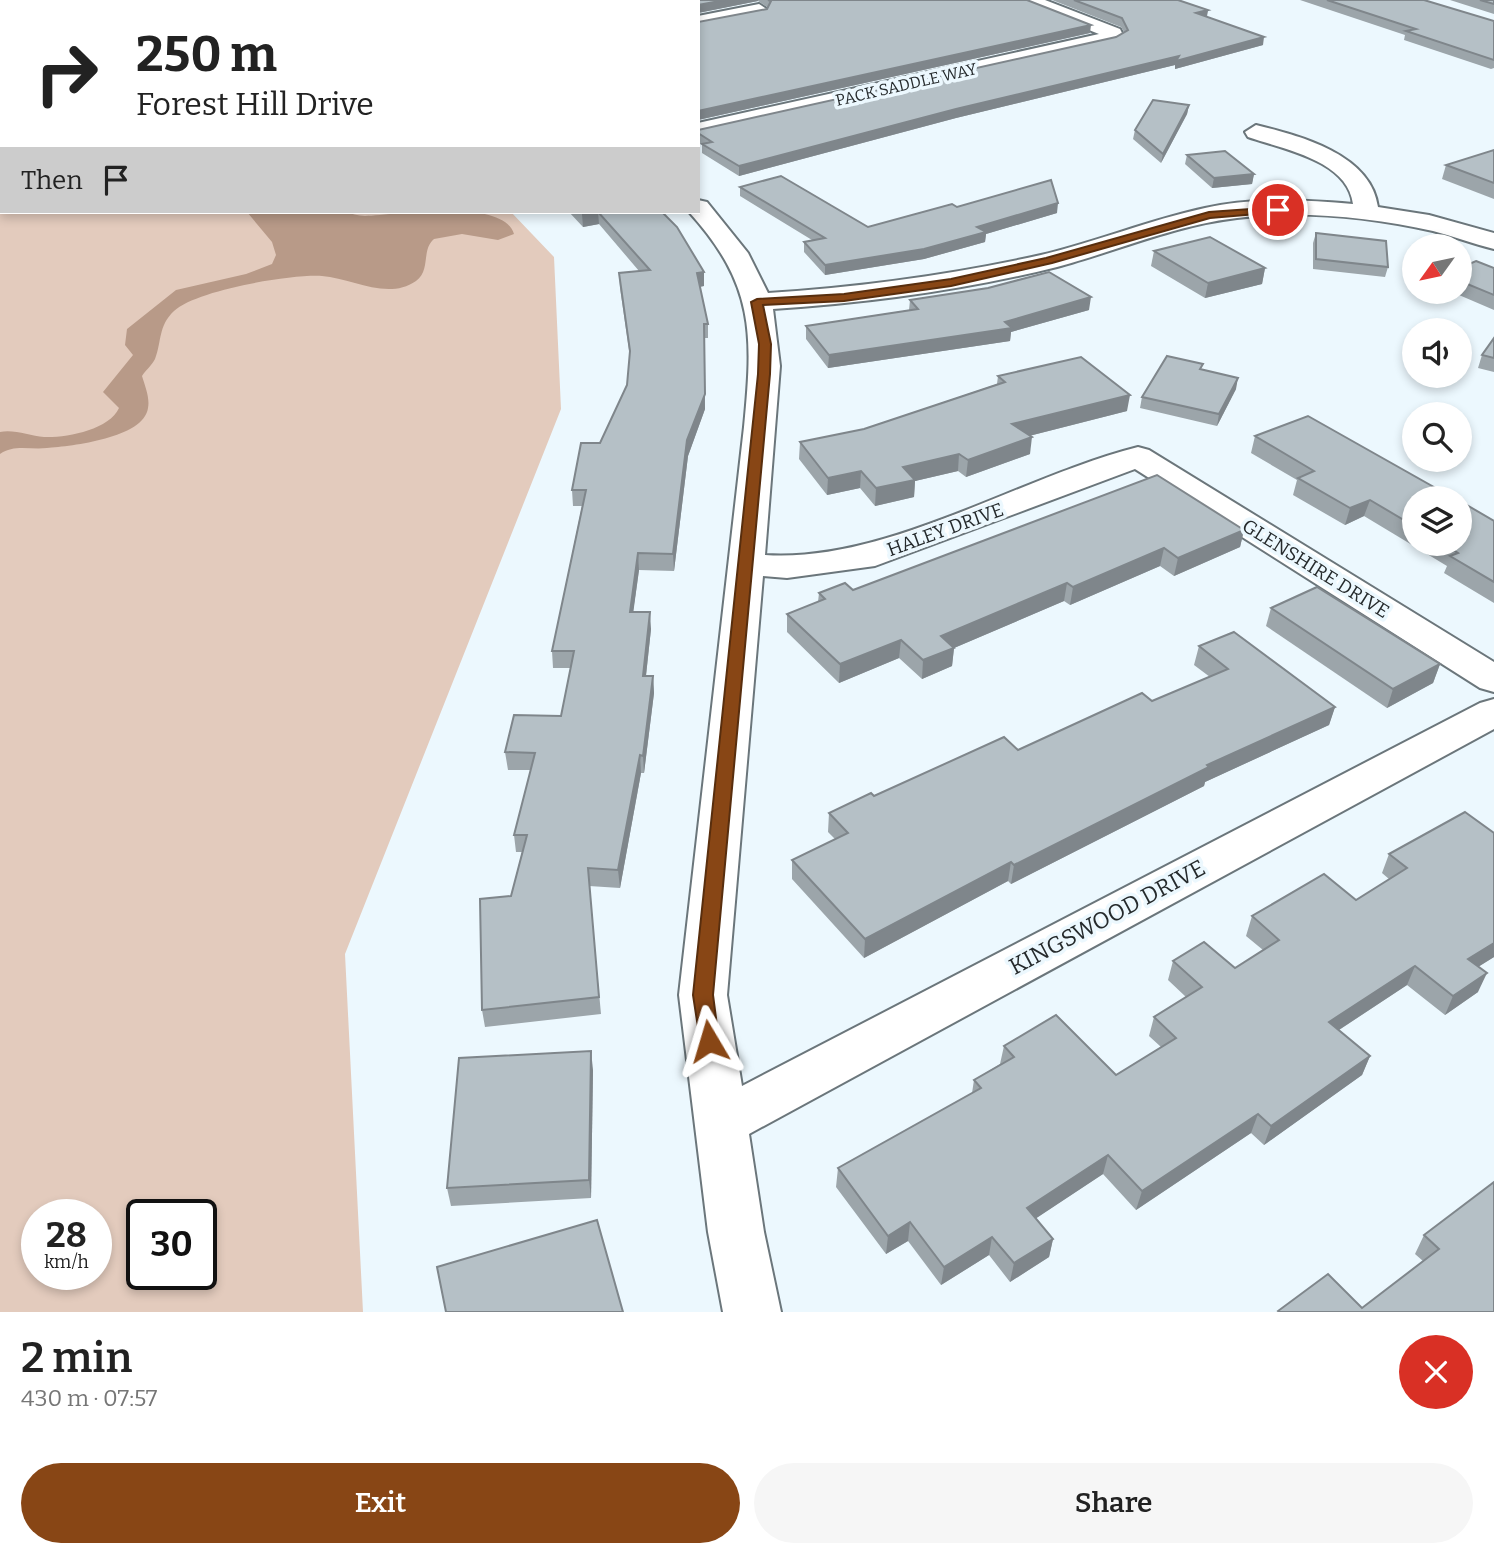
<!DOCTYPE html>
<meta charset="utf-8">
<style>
:root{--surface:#fff;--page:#f6f6f6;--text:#222;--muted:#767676;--accent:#884615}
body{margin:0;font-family:Bitter,serif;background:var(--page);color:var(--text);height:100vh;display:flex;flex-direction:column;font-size:26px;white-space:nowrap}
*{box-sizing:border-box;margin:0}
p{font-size:23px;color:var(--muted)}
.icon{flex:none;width:38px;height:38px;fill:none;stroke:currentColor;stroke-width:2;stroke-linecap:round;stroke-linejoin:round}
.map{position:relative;height:1312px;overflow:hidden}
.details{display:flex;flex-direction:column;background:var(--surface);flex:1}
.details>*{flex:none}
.hud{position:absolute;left:0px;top:0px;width:700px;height:214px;box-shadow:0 4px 10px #0003;background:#fff;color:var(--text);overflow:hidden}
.needle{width:46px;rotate:237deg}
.tools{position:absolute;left:1402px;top:234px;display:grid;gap:14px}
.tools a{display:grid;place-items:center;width:70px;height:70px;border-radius:50%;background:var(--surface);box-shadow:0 4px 10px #0003;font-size:35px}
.speed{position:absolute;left:21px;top:1199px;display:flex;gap:14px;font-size:35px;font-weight:700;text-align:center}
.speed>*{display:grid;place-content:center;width:91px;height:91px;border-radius:50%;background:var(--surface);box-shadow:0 4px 10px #0003;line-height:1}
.speed small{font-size:18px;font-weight:400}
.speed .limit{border:4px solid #111;border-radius:10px;background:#fff;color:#111}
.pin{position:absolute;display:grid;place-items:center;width:60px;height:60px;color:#fff;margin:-30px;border:4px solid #fff;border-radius:50%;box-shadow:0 2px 7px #0007}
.me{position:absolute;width:77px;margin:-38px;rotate:353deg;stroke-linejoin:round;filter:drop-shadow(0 0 5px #0008)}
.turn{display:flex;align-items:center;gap:24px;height:147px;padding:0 21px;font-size:32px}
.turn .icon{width:91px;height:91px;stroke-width:2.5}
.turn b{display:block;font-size:49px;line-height:60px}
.then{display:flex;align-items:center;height:66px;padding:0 21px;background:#0003;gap:14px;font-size:26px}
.round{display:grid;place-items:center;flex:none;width:74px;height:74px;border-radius:37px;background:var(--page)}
.overview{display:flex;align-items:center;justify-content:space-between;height:119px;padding:0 21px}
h1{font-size:42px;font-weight:600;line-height:52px}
.action{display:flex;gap:14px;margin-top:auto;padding:14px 21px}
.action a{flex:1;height:80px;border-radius:42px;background:var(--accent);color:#fff;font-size:28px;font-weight:600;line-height:80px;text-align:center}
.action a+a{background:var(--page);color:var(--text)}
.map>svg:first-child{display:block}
.green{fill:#e3cbbd;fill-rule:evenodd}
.water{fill:#b89a88}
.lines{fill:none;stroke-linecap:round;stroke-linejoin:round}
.street-casing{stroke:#6b767b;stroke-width:4}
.street{fill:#fff;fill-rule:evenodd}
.wall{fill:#9ca5aa}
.shaded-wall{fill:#7f868b}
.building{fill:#b5c0c6;stroke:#7f868b;stroke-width:2}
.route{fill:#884615;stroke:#582e0e;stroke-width:2}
.labels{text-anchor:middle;stroke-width:7;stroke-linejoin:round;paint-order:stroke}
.far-street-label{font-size:16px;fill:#252a2c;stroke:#ecf8fe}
.street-label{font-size:19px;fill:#252a2c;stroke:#ecf8fe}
.near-street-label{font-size:23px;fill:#252a2c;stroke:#ecf8fe}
</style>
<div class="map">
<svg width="1494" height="1312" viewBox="0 0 1494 1312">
<rect width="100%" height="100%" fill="#ecf8fe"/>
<path class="green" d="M0 0 349 2H2V212H511L554 257 561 409 345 954 363 1312H0ZM37 1214H96V1274H37ZM142 1214H201V1274H142Z"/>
<path class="water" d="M247 212C278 212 314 207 344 212 351 213 358 216 365 216 396 215 503 197 514 234L498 240 462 234 434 239C421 250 431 270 416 281 387 301 352 278 322 276 291 274 196 290 174 311 158 326 162 341 155 359 152 365 145 371 142 376 145 386 150 398 148 408 144 438 72 446 47 448 30 450 14 444 0 454V432C14 429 30 436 44 437 66 438 109 430 119 408L103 392 133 355 125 345 127 329 176 290 246 274 272 264 276 255 272 242Z"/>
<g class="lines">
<g class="street-casing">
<g id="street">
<polygon points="501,0 520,0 521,2 502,2"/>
<polygon points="1020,0 1045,0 1120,29 1124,37 1114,43 698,137 698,123 1099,34 1023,4"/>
<polygon points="759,4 768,10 766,14 698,28 698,16"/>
<path d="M1256 125C1300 136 1371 154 1378 207L1429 215 1494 233V249C1473 244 1453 236 1433 231 1370 217 1300 210 1237 218 1175 225 1117 251 1057 267 964 290 869 303 773 309L780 366 765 555C887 563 1019 477 1138 447L1149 450 1494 662V692L1480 688 1135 469 875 566 787 578 763 576 727 995 742 1086 1480 703 1494 699V729L749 1134 764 1232 781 1312H723L708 1232 679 995 744 427C753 334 755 285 689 212H698V200L707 202 748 253 768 293C860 287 951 275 1041 255 1096 242 1149 220 1205 208 1253 197 1304 200 1353 204 1348 160 1282 149 1248 137L1245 132Z"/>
</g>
</g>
<use href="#street" class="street"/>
</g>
<g class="wall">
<polygon points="422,0 492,0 493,2 425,2"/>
<polygon points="550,0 1027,0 1090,33 698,120 698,22 767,9 767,7 758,1 698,13 698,2 553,2"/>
<polygon points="1052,0 1178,0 1208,10 1207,17 1263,45 1175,69 1175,65 956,118 739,176 702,153 702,144 698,142 698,130 1116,37 1124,32 1121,27"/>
<polygon points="1300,0 1424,0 1494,21 1494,68 1491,69 1404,40 1405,35"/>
<polygon points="1450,0 1494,0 1494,14"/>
<polygon points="1189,105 1187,114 1161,163 1133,139 1135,130"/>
<polygon points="1494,150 1494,199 1442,179 1446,165"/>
<polygon points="1187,155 1254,174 1252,184 1212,188 1185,164"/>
<polygon points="740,187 868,227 957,207 1057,213 986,234 985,242 924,259 825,275 804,252 804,242 812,240 740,196"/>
<polygon points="569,212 662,212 704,272 704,286 700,287 708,324 708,338 704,338 705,409 688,456 674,571 639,570 633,612 651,629 646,676 653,676 654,693 644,773 641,773 620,888 589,886 601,1014 485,1027 482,1010 522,852 516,852 514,835 531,770 508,770 505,752 561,716 571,668 553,668 552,651 582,506 573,506 572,490 600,443 627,385 630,357 620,288 619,273 639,271 599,224 583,227"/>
<polygon points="1316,233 1388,267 1385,277 1313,269 1313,243"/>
<polygon points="1154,251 1265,268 1262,284 1205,298 1151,266"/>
<polygon points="1460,268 1494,268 1494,310 1452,292 1460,292"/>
<polygon points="910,300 1089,310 1011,332 1010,341 828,368 806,339 806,326 909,310"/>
<polygon points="1494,338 1494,372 1478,368 1482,355"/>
<polygon points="998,376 1127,411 1029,436 1030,454 966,477 958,471 915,481 914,497 875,506 860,488 827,495 799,459 800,442 864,429 997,384"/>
<polygon points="1236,389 1217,426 1140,408 1142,397"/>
<polygon points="1255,436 1414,499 1414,544 1460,544 1494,521 1494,603 1444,573 1447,566 1364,516 1345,525 1293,495 1297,480 1251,453"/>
<polygon points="1244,530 1240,547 1174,576 1160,566 1070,605 1064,601 954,648 952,666 922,679 899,658 839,683 787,632 787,614 818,602 819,593 853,590"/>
<polygon points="1271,608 1440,664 1433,683 1387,708 1266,626"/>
<polygon points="1199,646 1335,707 1329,725 1205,782 1204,786 1011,884 1008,881 864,958 792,879 792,860 835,839 828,832 829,813 874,796 1018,750 1152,701 1210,677 1194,665"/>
<polygon points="1494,833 1494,957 1478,967 1478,992 1445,1015 1407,985 1339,1030 1370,1056 1362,1075 1264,1145 1251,1133 1136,1210 1103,1174 1036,1218 1053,1239 1049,1257 1010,1282 989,1255 941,1285 908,1241 886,1254 836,1187 838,1168 972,1093 974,1080 1000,1064 1004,1046 1116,1075 1161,1047 1149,1036 1154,1017 1186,997 1168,980 1173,961 1235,968 1263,950 1246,936 1252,916 1356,900 1389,879 1382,873 1389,854"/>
<polygon points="593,1070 591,1198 451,1206 447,1188"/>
<polygon points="1494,1182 1494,1312 1278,1312 1278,1311 1362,1308 1423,1261 1415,1254 1424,1235"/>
</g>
<g class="shaded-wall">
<polygon points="725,0 758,0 758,1 698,13 698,5"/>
<polygon points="1208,10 1206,19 1196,13"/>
<polygon points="1091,25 1090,33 698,120 698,111"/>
<polygon points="1264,37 1263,45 1175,69 1175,65 956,118 739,176 739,166 956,109 1179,56"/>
<polygon points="1189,105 1187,114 1161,163 1163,154"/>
<polygon points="1254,174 1252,184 1212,188 1214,178"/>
<polygon points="1058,203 1057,213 986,234 985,242 924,259 825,275 825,265 977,227"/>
<polygon points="593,212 598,212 599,224 583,227 582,214"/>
<polygon points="1265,268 1262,284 1205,298 1208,283"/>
<polygon points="704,272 704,286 697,287 697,273"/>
<polygon points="1091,297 1089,310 1011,332 1010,341 828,368 829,355 1005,322"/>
<polygon points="704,324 705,409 688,456 674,571 673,554 687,440"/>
<polygon points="1238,378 1236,389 1217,426 1219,414"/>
<polygon points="1130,395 1127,411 1009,441 1012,424"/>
<polygon points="1032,437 1030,454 966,477 968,460"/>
<polygon points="959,454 958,471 915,481 914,497 875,506 876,488 903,467"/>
<polygon points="861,471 860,488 827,495 828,478"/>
<polygon points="1370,500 1364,516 1345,525 1350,508"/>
<polygon points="1244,530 1240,547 1174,576 1178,558"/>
<polygon points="1164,548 1160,566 1070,605 1073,587"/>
<polygon points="638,553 639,570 631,629 630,612"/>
<polygon points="1067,583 1064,601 954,648 952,666 922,679 923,660 941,636"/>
<polygon points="650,612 651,629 644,693 643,676"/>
<polygon points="901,640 899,658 839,683 840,664"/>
<polygon points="1440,664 1433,683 1387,708 1393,689"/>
<polygon points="653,676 654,693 644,773 643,756"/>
<polygon points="1335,707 1329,725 1205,782 1204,786 1011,884 1014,865 1207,765"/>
<polygon points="640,755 641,773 620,888 618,870"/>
<polygon points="1011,862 1008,881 864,958 865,939"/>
<polygon points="1494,943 1494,957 1460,978 1468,959"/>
<polygon points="1415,966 1407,985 1322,1041 1329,1022"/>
<polygon points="1487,973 1478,992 1445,1015 1453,996"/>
<polygon points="591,1051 593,1070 591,1198 589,1180"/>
<polygon points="1370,1056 1362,1075 1264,1145 1271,1126"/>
<polygon points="1258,1114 1251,1133 1136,1210 1142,1191"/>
<polygon points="1108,1155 1103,1174 1023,1227 1027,1208"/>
<polygon points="910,1222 908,1241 886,1254 888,1236"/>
<polygon points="992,1237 989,1255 941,1285 944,1267"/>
<polygon points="1053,1239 1049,1257 1010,1282 1014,1263"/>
</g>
<g class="building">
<polygon points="440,0 492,0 493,2 444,2"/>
<polygon points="563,0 725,0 698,5 698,2 566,2"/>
<polygon points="768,0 1027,0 1091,25 698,111 698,22 767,9 771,1"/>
<polygon points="1074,0 1178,0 1208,10 1196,13 1264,37 1176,61 1179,56 956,109 739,166 702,144 712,142 698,133 698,130 1116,37 1128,30 1122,18"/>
<polygon points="1327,0 1424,0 1494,21 1494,60 1406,31 1416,29"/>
<polygon points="1480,0 1494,0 1494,4"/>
<polygon points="1153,100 1189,105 1163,154 1135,130"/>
<polygon points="1494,150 1494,183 1446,165"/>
<polygon points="1225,151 1254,174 1214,178 1187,155"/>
<polygon points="781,176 868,227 952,204 957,207 1051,180 1058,203 977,227 986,232 924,249 825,265 804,242 825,238 740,187"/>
<polygon points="598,212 662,212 677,227 704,272 697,273 708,324 704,324 705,394 687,440 673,554 638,553 630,612 650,612 643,676 653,676 643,756 640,755 618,870 588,868 599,997 482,1010 480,899 511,896 527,835 514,835 535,753 505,752 514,715 561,716 574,651 552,651 586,490 572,490 581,443 600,443 627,385 630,351 619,273 650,270"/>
<polygon points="1316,233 1386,241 1388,267 1316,259"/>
<polygon points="1210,237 1265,268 1208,283 1154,251"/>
<polygon points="1476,261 1494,268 1494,295 1460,281 1460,268"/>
<polygon points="1049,272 1091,297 1005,322 1012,328 829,355 806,326 918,309 910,300 988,288"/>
<polygon points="1494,338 1494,358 1482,355"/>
<polygon points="1167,356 1203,364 1200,369 1238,378 1219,414 1142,397"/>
<polygon points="1081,357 1130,395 1012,424 1032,437 968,460 959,454 903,467 915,480 876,488 861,471 828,478 800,442 864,429 1005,382 998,376"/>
<polygon points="1308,416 1455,499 1414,499 1414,526 1370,500 1350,508 1298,478 1314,471 1255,436"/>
<polygon points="1157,475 1244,530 1178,558 1164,548 1073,587 1067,583 941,636 954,648 923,660 901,640 840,664 787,614 825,599 819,593 845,583 853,590"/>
<polygon points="1460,501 1494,521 1494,582 1450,556 1458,553 1444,544 1460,544"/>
<polygon points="1317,587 1440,664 1393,689 1271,608"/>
<polygon points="1234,632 1335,707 1207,765 1209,767 1014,865 1011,862 865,939 792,860 848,833 829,813 871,793 874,796 1004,737 1018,750 1142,693 1152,701 1228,669 1199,646"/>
<polygon points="1465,812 1494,833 1494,943 1468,959 1487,973 1453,996 1415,966 1329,1022 1370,1056 1271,1126 1258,1114 1142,1191 1108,1155 1027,1208 1053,1239 1014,1263 992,1237 944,1267 910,1222 888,1236 838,1168 981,1088 974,1080 1014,1057 1004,1046 1056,1015 1116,1075 1176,1038 1154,1017 1202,987 1173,961 1204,942 1235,968 1279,940 1252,916 1324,874 1356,900 1407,868 1389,854"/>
<polygon points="591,1051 589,1180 447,1188 459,1058"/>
<polygon points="1494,1182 1494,1312 1279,1312 1278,1311 1328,1274 1362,1308 1439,1249 1424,1235"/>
<polygon points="597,1220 623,1312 446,1312 437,1267"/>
</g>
<polygon class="route" points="1278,207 1281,208 1281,212 1210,218 1052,263 951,286 844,301 763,305 771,344 770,374 713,995 719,1041 716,1047 709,1049 701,1047 693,995 758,374 759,344 751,302 757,299 844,294 951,279 1046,258 1209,212"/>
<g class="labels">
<g class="far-street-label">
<text transform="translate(906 84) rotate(-13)" y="6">PACK SADDLE WAY</text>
</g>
<g class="street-label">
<text transform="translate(945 529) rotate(-20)" y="7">HALEY DRIVE</text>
<text transform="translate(1316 568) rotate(32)" y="7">GLENSHIRE DRIVE</text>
</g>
<g class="near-street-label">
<text transform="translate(1107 917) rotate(-28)" y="8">KINGSWOOD DRIVE</text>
</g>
</g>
</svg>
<div class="tools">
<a><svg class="needle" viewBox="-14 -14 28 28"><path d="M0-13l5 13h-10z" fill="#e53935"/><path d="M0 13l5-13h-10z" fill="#767676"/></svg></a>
<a><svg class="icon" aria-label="sound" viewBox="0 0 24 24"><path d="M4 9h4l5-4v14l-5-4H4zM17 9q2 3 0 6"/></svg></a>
<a><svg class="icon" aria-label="search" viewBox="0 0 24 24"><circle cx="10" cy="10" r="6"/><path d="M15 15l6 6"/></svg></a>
<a><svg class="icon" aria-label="layers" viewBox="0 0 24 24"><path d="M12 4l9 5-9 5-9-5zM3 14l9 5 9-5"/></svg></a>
</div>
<div class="speed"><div>28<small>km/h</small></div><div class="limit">30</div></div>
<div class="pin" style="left:1278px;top:210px;background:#d93025"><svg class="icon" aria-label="arrive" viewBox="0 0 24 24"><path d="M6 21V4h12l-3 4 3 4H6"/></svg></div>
<svg class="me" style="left:709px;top:1041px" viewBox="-20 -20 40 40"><path d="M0-17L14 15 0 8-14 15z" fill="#884615" stroke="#fff" stroke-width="4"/></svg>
<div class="hud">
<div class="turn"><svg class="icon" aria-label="right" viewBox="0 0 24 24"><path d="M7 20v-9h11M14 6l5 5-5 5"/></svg><div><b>250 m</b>Forest Hill Drive</div></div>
<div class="then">Then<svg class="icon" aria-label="arrive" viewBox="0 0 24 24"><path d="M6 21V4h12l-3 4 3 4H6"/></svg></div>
</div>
</div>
<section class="details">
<div class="overview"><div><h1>2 min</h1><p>430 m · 07:57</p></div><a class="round" style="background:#d93025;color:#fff"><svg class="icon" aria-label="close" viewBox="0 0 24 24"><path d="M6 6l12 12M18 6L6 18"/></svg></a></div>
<div class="action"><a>Exit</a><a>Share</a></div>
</section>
